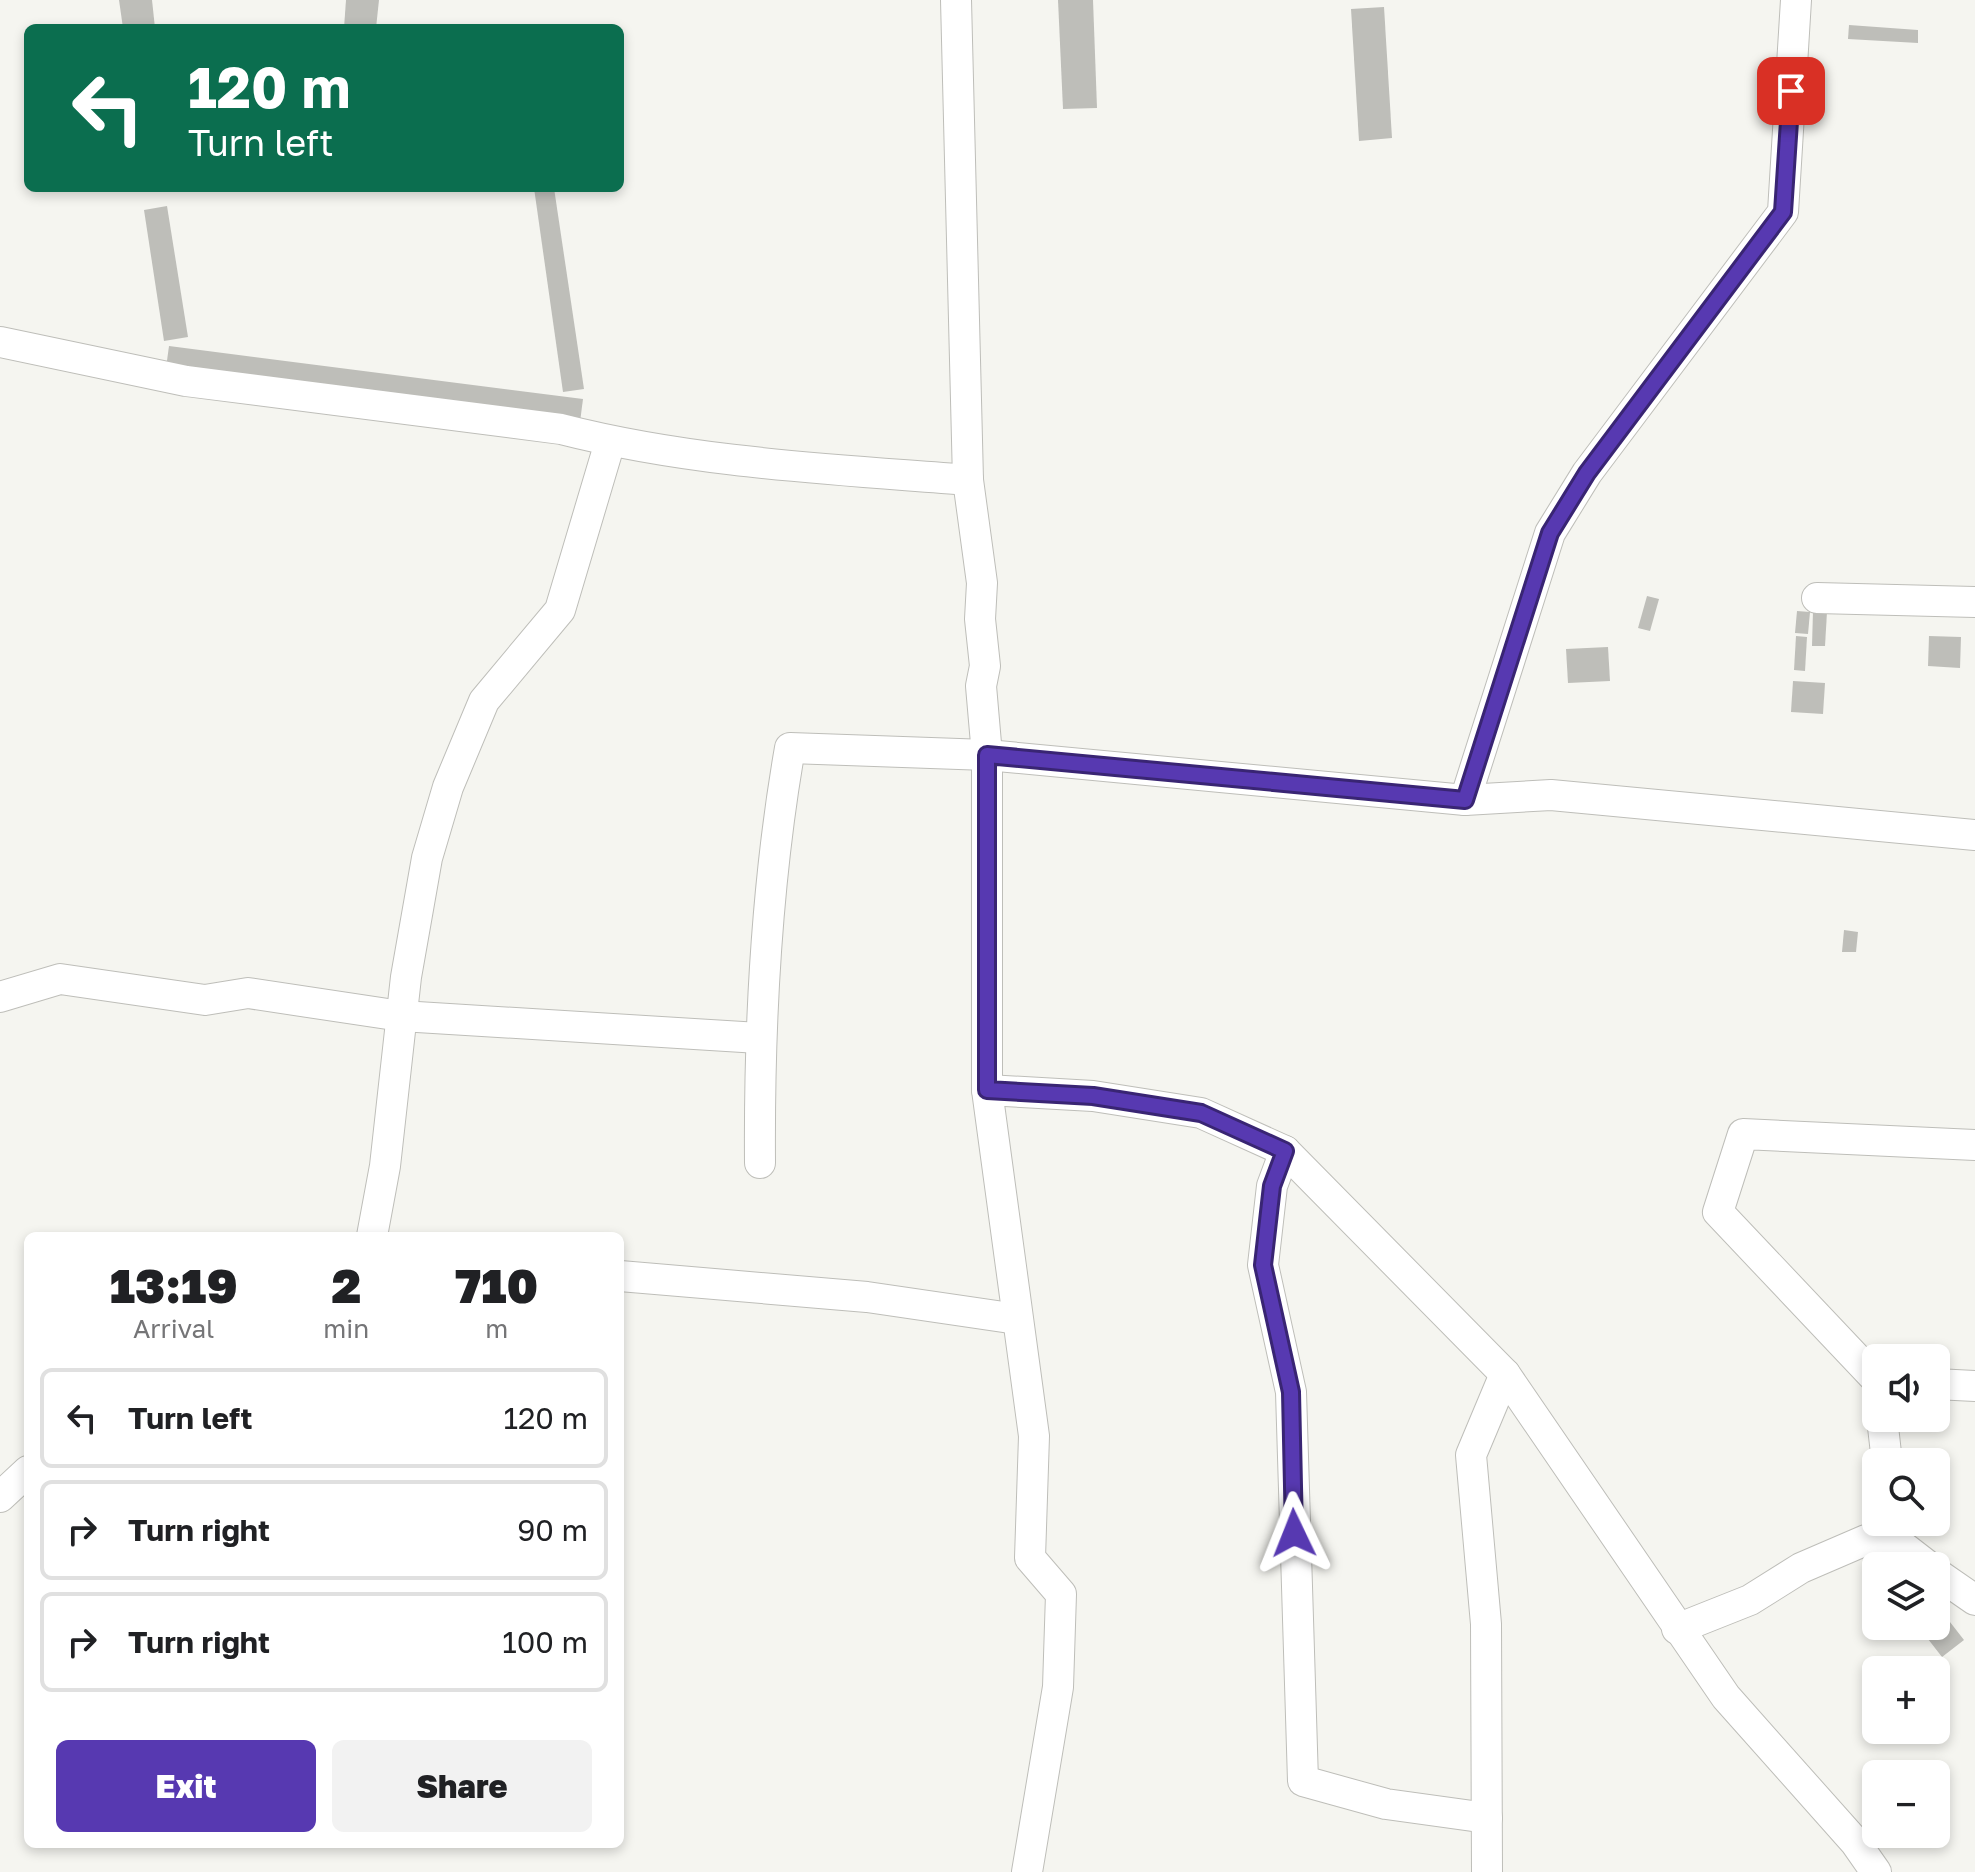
<!DOCTYPE html>
<meta charset="utf-8">
<style>
:root{--surface:#fff;--page:#f2f2f2;--text:#202124;--muted:#757577;--line:#e0e0e0;--accent:#5739b1}
body{margin:0;font-family:"Golos Text",sans-serif;background:var(--page);color:var(--text);height:100vh;display:flex;flex-direction:column;font-size:30px;white-space:nowrap}
*{box-sizing:border-box;margin:0}
p{font-size:26px;color:var(--muted)}
.icon{flex:none;width:44px;height:44px;fill:none;stroke:currentColor;stroke-width:2;stroke-linecap:round;stroke-linejoin:round}
.map{position:relative;flex:1;overflow:hidden}
.panel{position:absolute;left:24px;top:1232px;width:600px;height:616px;display:flex;flex-direction:column;background:var(--surface);border-radius:12px;box-shadow:0 4px 12px #0003}
.panel>*{flex:none}
.hud{position:absolute;left:24px;top:24px;width:600px;height:168px;border-radius:12px;box-shadow:0 4px 12px #0003;background:#0b6e4f;color:#fff;overflow:hidden}
.tools{position:absolute;left:1862px;top:1344px;display:grid;gap:16px}
.tools a{display:grid;place-items:center;width:88px;height:88px;border-radius:12px;background:var(--surface);box-shadow:0 4px 12px #0003;font-size:40px}
.pin{position:absolute;display:grid;place-items:center;width:68px;height:68px;color:#fff;margin:-34px;border-radius:16px;box-shadow:0 4px 12px #0006}
.me{position:absolute;width:88px;margin:-44px;rotate:358deg;stroke-linejoin:round;filter:drop-shadow(0 0 6px #0008)}
.turn{display:flex;align-items:center;gap:28px;height:168px;padding:0 32px;font-size:36px}
.turn .icon{width:104px;height:104px;stroke-width:2.5}
.turn b{display:block;font-size:56px;line-height:68px}
.eta{display:flex;justify-content:space-evenly;align-items:center;height:136px;text-align:center}
.eta b{font-size:48px;font-weight:800;line-height:56px}
.cta{display:flex;gap:16px;margin-top:auto;padding:16px 32px}
.cta a{flex:1;height:92px;border-radius:12px;background:var(--accent);color:#fff;font-size:32px;font-weight:800;line-height:92px;text-align:center}
.cta a+a{background:var(--page);color:var(--text)}
ul{padding:0;list-style:none}
li{display:flex;align-items:center;gap:24px;height:100px;margin:0 16px 12px;padding:0 16px;border:4px solid var(--line);border-radius:12px}
li div{flex:1}
li b{display:block;font-size:30px}
li em{font-style:normal}
.map>svg:first-child{display:block}
.building{fill:#bebeb9}
.lines{fill:none;stroke-linecap:round;stroke-linejoin:round}
.minor-casing{stroke:#bebeb9;stroke-width:32}
.minor{stroke:#fff;stroke-width:30}
.route-casing{stroke:#392573;stroke-width:20}
.route{stroke:#5739b1;stroke-width:14}
</style>
<div class="map">
<svg width="1975" height="1872" viewBox="0 0 1975 1872">
<rect width="100%" height="100%" fill="#f5f5f0"/>
<g class="building">
<polygon points="119,0 152,0 155,28 123,28"/>
<polygon points="346,0 379,0 376,28 344,28"/>
<polygon points="1058,0 1093,0 1097,108 1063,109"/>
<polygon points="1384,7 1392,138 1359,141 1351,9"/>
<polygon points="1849,25 1918,30 1918,43 1848,39"/>
<polygon points="534,188 554,188 584,389 563,392"/>
<polygon points="167,206 188,337 164,341 144,210"/>
<polygon points="169,346 583,399 580,422 166,368"/>
<polygon points="1647,596 1659,599 1650,631 1638,628"/>
<polygon points="1797,611 1810,612 1808,634 1795,633"/>
<polygon points="1813,611 1827,612 1825,646 1812,646"/>
<polygon points="1796,636 1807,637 1805,671 1794,670"/>
<polygon points="1929,636 1961,637 1960,668 1928,666"/>
<polygon points="1608,647 1610,681 1568,683 1566,649"/>
<polygon points="1793,681 1825,683 1823,714 1791,712"/>
<polygon points="1844,930 1858,932 1856,952 1842,952"/>
<polygon points="1943,1613 1964,1640 1942,1657 1921,1630 1936,1626 1936,1618"/>
</g>
<g class="lines">
<g class="minor-casing">
<g id="minor">
<polyline points="956,0 968,480 982,583 980,619 985,666 981,686 987,755 987,1090 1034,1436 1030,1558 1061,1594 1058,1687 1027,1872"/>
<path d="M0 342 186 381 561 429C694 463 831 469 968 480"/>
<polyline points="1817,598 1975,602"/>
<polyline points="1465,800 1550,533 1587,473 1783,212 1796,0"/>
<polyline points="0,997 60,979 205,1000 248,993 401,1016 759,1038"/>
<polyline points="987,1090 1093,1096 1201,1113 1285,1151 1505,1374 1726,1697 1855,1842 1876,1872"/>
<polyline points="1285,1151 1272,1186 1263,1265 1291,1392 1303,1781 1386,1804 1487,1818"/>
<path d="M760 1163C759 1024 766 885 790 748L987 755 1465 800 1551 795 1975 835"/>
<polyline points="372,1236 385,1166 406,977 427,858 448,787 484,701 560,610 610,442"/>
<polyline points="620,1276 867,1297 1017,1319"/>
<polyline points="1876,1379 1718,1212 1743,1134 1975,1145"/>
<polyline points="1936,1384 1975,1386"/>
<polyline points="1882,1418 1887,1462"/>
<polyline points="0,1497 28,1471"/>
<polyline points="1936,1573 1975,1600"/>
<polyline points="1677,1629 1750,1600 1801,1568 1866,1540 1897,1542 1928,1566"/>
<polyline points="1487,1872 1486,1624 1471,1455 1505,1374"/>
</g>
</g>
<use href="#minor" class="minor"/>
</g>
<g class="lines">
<g class="route-casing">
<polyline id="route" points="1294,1533 1291,1392 1263,1265 1272,1186 1285,1151 1201,1113 1093,1096 987,1090 987,755 1465,800 1550,533 1587,473 1783,212 1791,91"/>
</g>
<use href="#route" class="route"/>
</g>
</svg>
<div class="tools">
<a><svg class="icon" aria-label="sound" viewBox="0 0 24 24"><path d="M4 9h4l5-4v14l-5-4H4zM17 9q2 3 0 6"/></svg></a>
<a><svg class="icon" aria-label="search" viewBox="0 0 24 24"><circle cx="10" cy="10" r="6"/><path d="M15 15l6 6"/></svg></a>
<a><svg class="icon" aria-label="layers" viewBox="0 0 24 24"><path d="M12 4l9 5-9 5-9-5zM3 14l9 5 9-5"/></svg></a>
<a>+</a>
<a>−</a>
</div>
<div class="pin" style="left:1791px;top:91px;background:#d93025"><svg class="icon" aria-label="arrive" viewBox="0 0 24 24"><path d="M6 21V4h12l-3 4 3 4H6"/></svg></div>
<svg class="me" style="left:1294px;top:1533px" viewBox="-20 -20 40 40"><path d="M0-17L14 15 0 8-14 15z" fill="#5739b1" stroke="#fff" stroke-width="4"/></svg>
<div class="hud">
<div class="turn"><svg class="icon" aria-label="left" viewBox="0 0 24 24"><path d="M17 20v-9H6M10 6l-5 5 5 5"/></svg><div><b>120 m</b>Turn left</div></div>
</div>
<section class="panel">
<div class="eta">
<div><b>13:19</b><p>Arrival</p></div>
<div><b>2</b><p>min</p></div>
<div><b>710</b><p>m</p></div>
</div>
<ul>
<li><svg class="icon" aria-label="left" viewBox="0 0 24 24"><path d="M17 20v-9H6M10 6l-5 5 5 5"/></svg><div><b>Turn left</b></div><em>120 m</em></li>
<li><svg class="icon" aria-label="right" viewBox="0 0 24 24"><path d="M7 20v-9h11M14 6l5 5-5 5"/></svg><div><b>Turn right</b></div><em>90 m</em></li>
<li><svg class="icon" aria-label="right" viewBox="0 0 24 24"><path d="M7 20v-9h11M14 6l5 5-5 5"/></svg><div><b>Turn right</b></div><em>100 m</em></li>
</ul>
<div class="cta"><a>Exit</a><a>Share</a></div>
</section>
</div>
